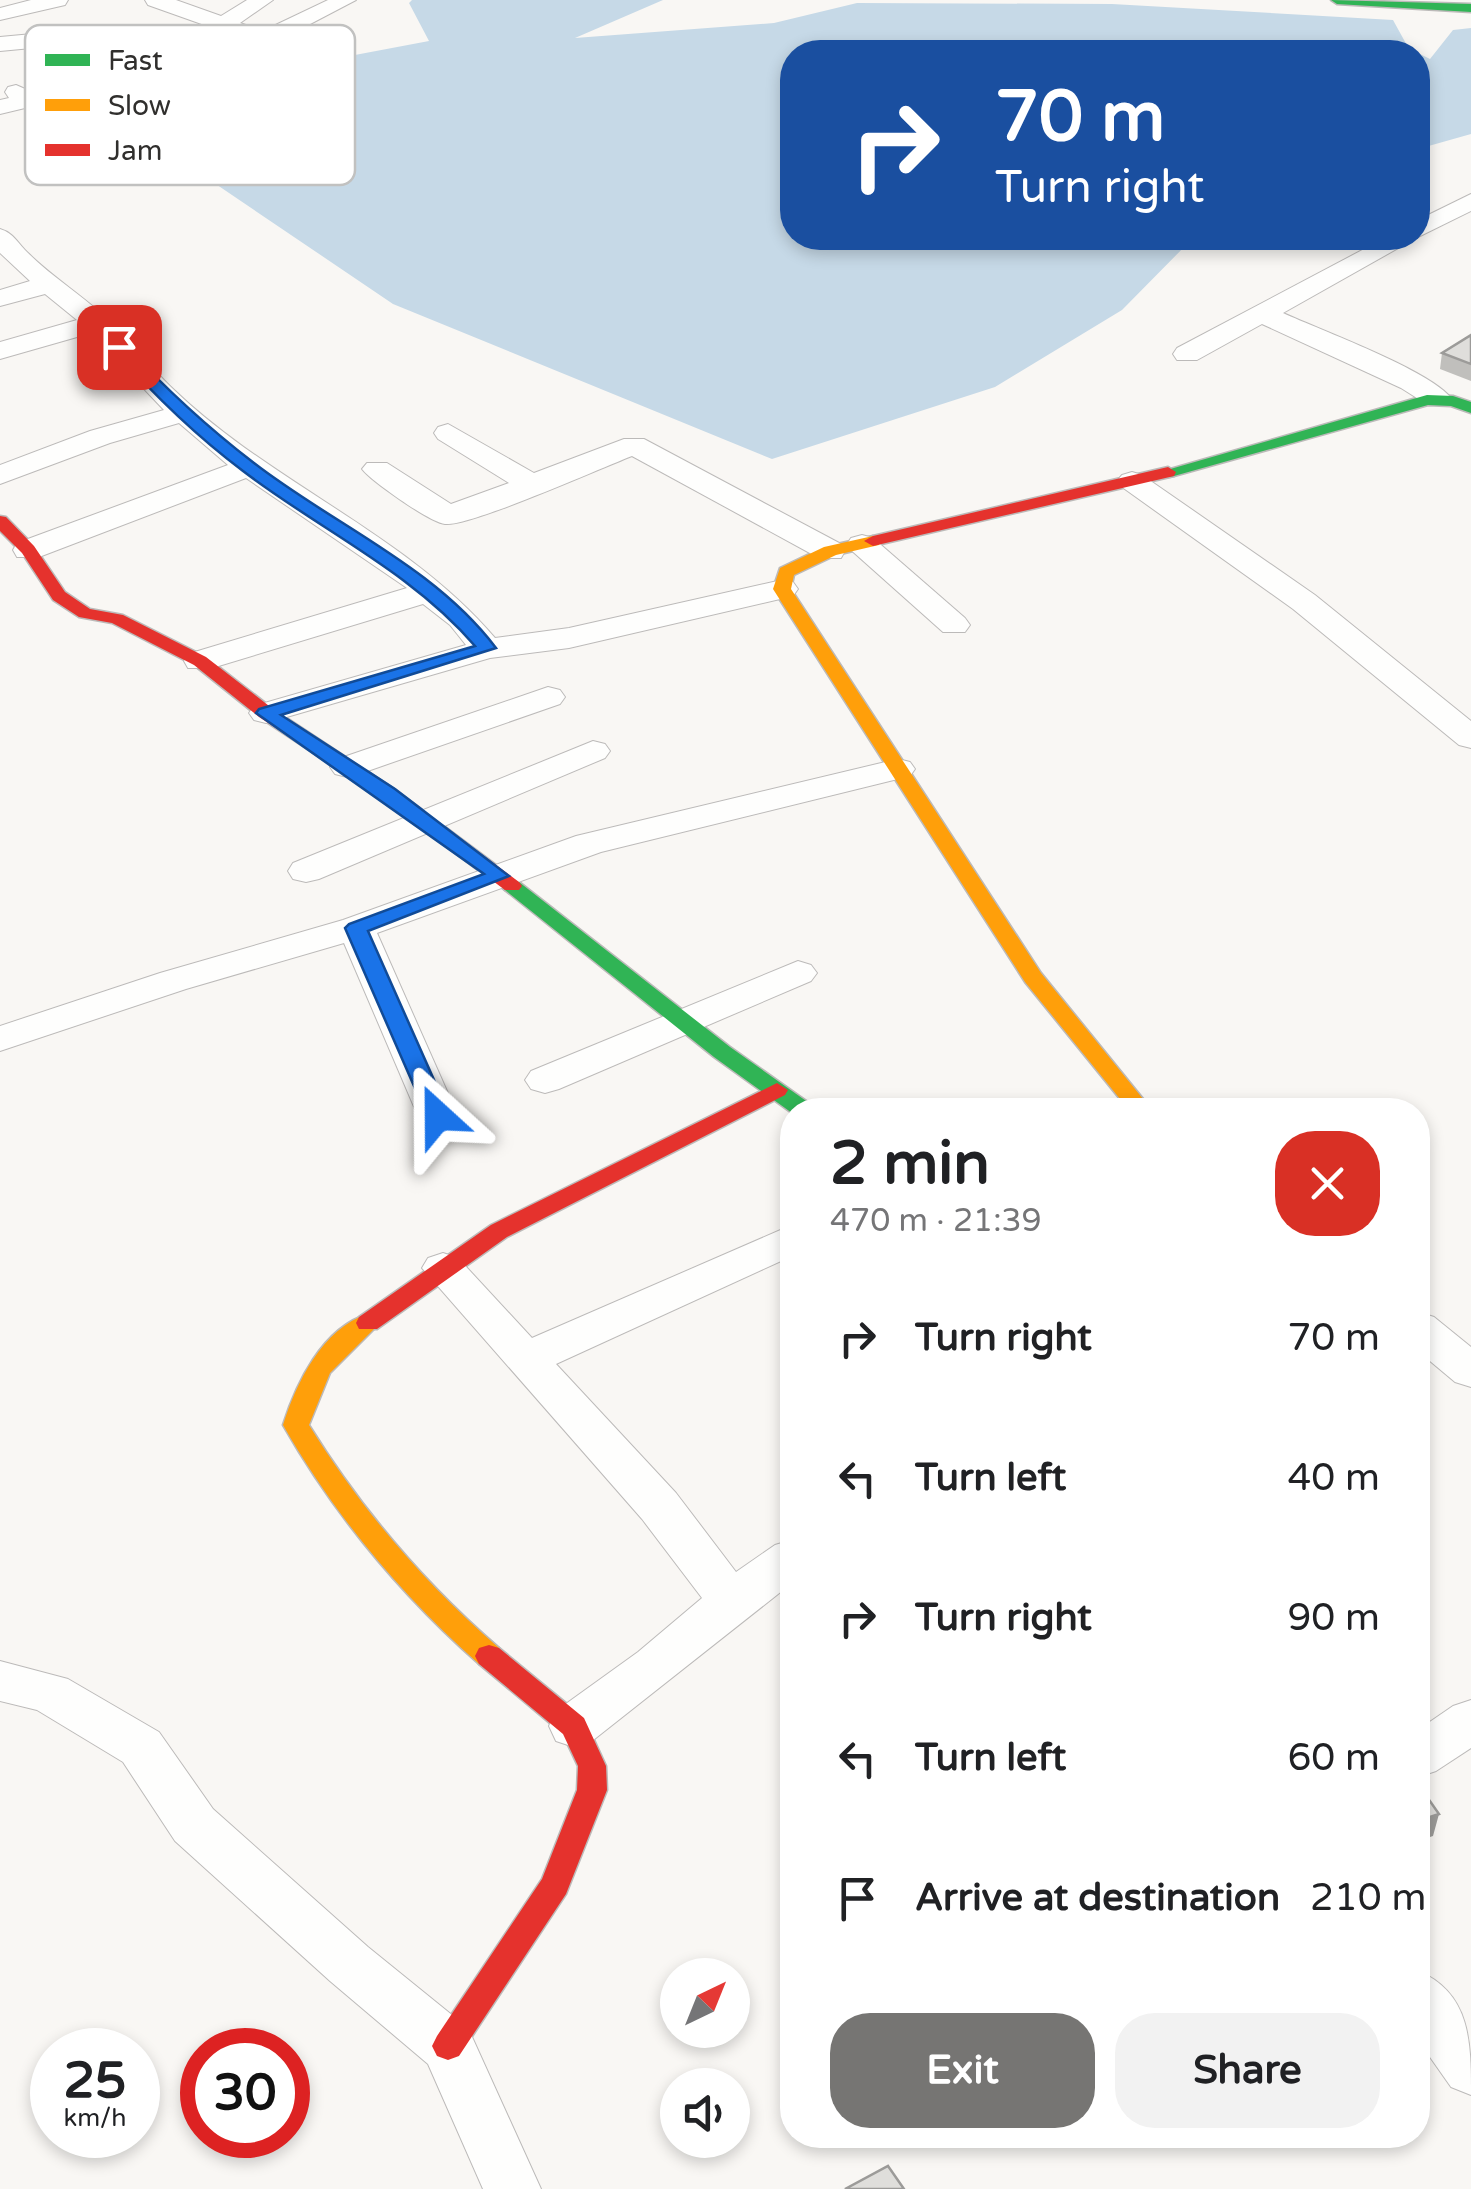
<!DOCTYPE html>
<meta charset="utf-8">
<style>
:root{--surface:#fff;--page:#f2f2f2;--text:#202124;--muted:#757577;--accent:#767573}
body{margin:0;font-family:"Varela Round",sans-serif;background:var(--page);color:var(--text);height:100vh;display:flex;flex-direction:column;font-size:38px;white-space:nowrap}
*{box-sizing:border-box;margin:0}
p{font-size:32px;color:var(--muted)}
.icon{flex:none;width:55px;height:55px;fill:none;stroke:currentColor;stroke-width:2;stroke-linecap:round;stroke-linejoin:round}
.map{position:relative;flex:1;overflow:hidden}
.panel{position:absolute;left:780px;top:1098px;width:650px;height:1050px;display:flex;flex-direction:column;background:var(--surface);border-radius:40px;box-shadow:0 5px 15px #0003}
.panel>*{flex:none}
.guide{position:absolute;left:780px;top:40px;width:650px;height:210px;border-radius:40px;box-shadow:0 5px 15px #0003;background:#1a4fa0;color:#fff;overflow:hidden}
.needle{width:65px;rotate:43deg}
.controls{position:absolute;left:660px;top:1958px;display:grid;gap:20px}
.controls a{display:grid;place-items:center;width:90px;height:90px;border-radius:50%;background:var(--surface);box-shadow:0 5px 15px #0003;font-size:50px}
.speed{position:absolute;left:30px;top:2028px;display:flex;gap:20px;font-size:50px;font-weight:700;text-align:center}
.speed>*{display:grid;place-content:center;width:130px;height:130px;border-radius:50%;background:var(--surface);box-shadow:0 5px 15px #0003;line-height:1}
.speed small{font-size:25px;font-weight:400}
.speed .limit{border:15px solid #d22;background:#fff;color:#111}
.pin{position:absolute;display:grid;place-items:center;width:85px;height:85px;color:#fff;margin:-42px;border-radius:20px;box-shadow:0 5px 15px #0006}
.me{position:absolute;width:110px;margin:-55px;rotate:336deg;stroke-linejoin:round;filter:drop-shadow(0 0 8px #0008)}
.turn{display:flex;align-items:center;gap:35px;height:210px;padding:0 50px;font-size:45px}
.turn .icon{width:130px;height:130px;stroke-width:2.5}
.turn b{display:block;font-size:70px;line-height:85px}
.round{display:grid;place-items:center;flex:none;width:105px;height:105px;border-radius:40px;background:var(--page)}
.head{display:flex;align-items:center;justify-content:space-between;height:170px;padding:0 50px}
h1{font-size:60px;font-weight:700;line-height:75px}
.action{display:flex;gap:20px;margin-top:auto;padding:20px 50px}
.action a{flex:1;height:115px;border-radius:40px;background:var(--accent);color:#fff;font-size:40px;font-weight:700;line-height:115px;text-align:center}
.action a+a{background:var(--page);color:var(--text)}
ul{padding:0;list-style:none}
li{display:flex;align-items:center;gap:30px;height:140px;padding:0 50px}
li div{flex:1}
li b{display:block;font-size:38px}
li em{font-style:normal}
.map>svg:first-child{display:block}
.water{fill:#c6d9e7}
.lines{fill:none;stroke-linecap:round;stroke-linejoin:round}
.street-casing{stroke:#bcbab9;stroke-width:2}
.fast-casing{stroke:#bcbab9;stroke-width:3}
.slow-casing{stroke:#bcbab9;stroke-width:3}
.jam-casing{stroke:#bcbab9;stroke-width:3}
.street{fill:#fefefd;fill-rule:evenodd}
.fast{fill:#30b455;fill-rule:evenodd}
.slow{fill:#ff9f0a;fill-rule:evenodd}
.jam{fill:#e5322d;fill-rule:evenodd}
.wall{fill:#c0bfbc}
.shaded-wall{fill:#9c9b99}
.building{fill:#dfdedb;stroke:#9c9b99;stroke-width:2.5}
.route{fill:#1a73e8;stroke:#114b97;stroke-width:2.5}
.key{fill:#fff;stroke:#c1c1c0;stroke-width:2.5}
.key-label{font-size:28px;fill:#302f2d}
</style>
<div class="map">
<svg width="1471" height="2189" viewBox="0 0 1471 2189">
<rect width="100%" height="100%" fill="#f9f7f4"/>
<g class="water">
<polygon points="412,0 663,0 575,38 774,23 857,3 1112,4 1393,20 1409,49 1416,52 792,52 792,238 1193,238 1122,310 995,387 772,459 393,304 130,126 273,94 339,58 429,41 409,3"/>
<polygon points="1471,28 1471,134 1418,149 1418,53 1430,59 1453,30"/>
</g>
<g class="lines">
<g class="street-casing">
<g id="street">
<polygon points="31,0 68,0 65,5 0,20 0,8"/>
<polygon points="145,0 176,0 221,16 247,0 273,0 240,23 263,31 328,0 356,0 272,44 48,102 91,129 95,134 91,139 75,139 25,108 0,114 0,100 9,98 5,92 8,87 16,85 32,92 122,69 63,45 0,51 0,37 65,31 146,63 241,38 148,5"/>
<polygon points="1471,194 1471,211 1418,237 1418,220"/>
<path d="M0 229C14 233 18 244 28 253 51 276 80 294 104 316 129 337 148 365 172 388 270 483 407 534 495 638L569 628 782 580 793 582 798 589 793 596 569 648 490 658 266 723 254 720 249 713 254 706 466 645 450 625 423 604 212 668H188L184 661 188 654 407 588 246 478 39 557H17L13 550 17 543 228 465 179 423 110 443 0 484V465L90 431 164 410 91 333 0 359V342L77 320 45 294 0 306V290L30 281 0 253Z"/>
<path d="M1385 238H1416L1283 313C1320 330 1430 370 1452 399L1448 405H1428L1401 388 1262 324 1197 360H1177L1173 354 1177 348Z"/>
<path d="M448 424 534 473 624 439H644L841 544 845 551 841 558H819L632 456C601 468 469 527 445 524 431 523 371 481 362 469L367 463H387L451 504 509 483 438 439 434 433 438 427Z"/>
<polygon points="1132,472 1142,475 1315,595 1471,721 1471,748 1459,745 1293,609 1122,487 1117,481 1122,475"/>
<polygon points="862,535 873,538 965,618 970,625 965,632 943,632 851,550 847,544 851,538"/>
<polygon points="548,687 560,690 565,697 560,704 359,774 347,777 335,774 330,767 335,760"/>
<polygon points="593,741 605,744 610,751 605,758 319,879 306,882 293,879 288,871 293,863"/>
<polygon points="898,759 910,762 915,769 910,776 601,852 377,933 458,1116 452,1125 438,1129 424,1125 418,1116 344,943 186,989 0,1051 0,1026 160,973 343,920 576,836"/>
<polygon points="798,961 811,965 817,973 811,981 559,1089 545,1093 531,1089 525,1080 531,1071"/>
<polygon points="792,1225 792,1256 556,1364 676,1493 736,1572 775,1545 792,1540 792,1583 592,1741 574,1747 556,1741 549,1726 556,1711 638,1652 702,1598 642,1519 422,1268 428,1258 443,1253 458,1258 532,1338"/>
<polygon points="1418,1312 1434,1317 1471,1347 1471,1387 1455,1382 1418,1351"/>
<polygon points="0,1661 68,1679 159,1732 213,1809 368,1947 468,2028 541,2189 483,2189 428,2064 330,1981 175,1841 123,1762 37,1710 0,1701"/>
<polygon points="1471,1700 1471,1748 1436,1771 1418,1777 1418,1730 1453,1706"/>
<path d="M1418 1971C1471 1993 1471 2043 1471 2095L1451 2087 1418 2040Z"/>
</g>
</g>
<g class="fast-casing">
<g id="fast">
<polygon points="1331,0 1471,4 1471,12 1337,4"/>
<polygon points="1427,395 1453,396 1471,402 1471,413 1451,406 1428,405 1174,476 1168,477 1160,472"/>
<polygon points="512,880 519,882 730,1047 809,1103 811,1110 792,1113 714,1057 505,890 502,886 505,882"/>
</g>
</g>
<g class="slow-casing">
<g id="slow">
<polygon points="873,536 882,541 879,545 836,555 794,575 791,589 1041,973 1152,1110 1129,1110 1025,982 773,589 780,568 824,547"/>
<path d="M368 1314 377 1317 380 1323 330 1373 309 1425C361 1509 424 1583 499 1648L503 1656 499 1664 489 1667 479 1664C401 1595 335 1516 283 1425 296 1384 322 1328 368 1314Z"/>
</g>
</g>
<g class="jam-casing">
<g id="jam">
<polygon points="1168,467 1176,472 1174,476 873,546 864,541 873,536"/>
<polygon points="0,516 6,517 34,546 65,592 90,609 123,615 206,657 273,709 394,789 519,882 522,886 519,890 505,890 380,797 259,717 194,665 112,623 79,617 53,600 22,553 0,531"/>
<polygon points="777,1083 788,1090 785,1095 507,1237 377,1329 359,1329 356,1323 359,1317 491,1225"/>
<polygon points="489,1645 499,1648 584,1718 606,1766 607,1790 566,1894 459,2056 448,2060 437,2056 432,2046 437,2036 542,1879 577,1790 578,1766 563,1734 479,1664 475,1656 479,1648"/>
</g>
</g>
<use href="#street" class="street"/>
<use href="#fast" class="fast"/>
<use href="#slow" class="slow"/>
<use href="#jam" class="jam"/>
</g>
<polygon class="wall" points="1471,335 1471,381 1440,369 1442,353"/>
<polygon class="shaded-wall" points="1439,1814 1433,1836 1418,1841 1418,1821"/>
<g class="building">
<polygon points="1471,335 1471,364 1442,353"/>
<polygon points="1418,1784 1439,1814 1418,1821"/>
<polygon points="888,2166 904,2189 845,2189"/>
</g>
<path class="route" d="M114 344H124C164 387 207 427 254 463 334 525 434 566 496 648L281 715 395 789 509 876 368 931 450 1116 447 1121 438 1123 427 1116 345 928 349 924 484 874 256 713 259 709 475 646C411 571 320 530 243 471 195 435 153 394 114 350Z"/>
<rect x="25" y="25" width="330" height="160" rx="15" class="key"/>
<rect x="45" y="54" width="45" height="12" fill="#30b455"/>
<rect x="45" y="99" width="45" height="12" fill="#ff9f0a"/>
<rect x="45" y="144" width="45" height="12" fill="#e5322d"/>
<g class="key-label">
<text x="108" y="70">Fast</text>
<text x="108" y="115">Slow</text>
<text x="108" y="160">Jam</text>
</g>
</svg>
<div class="controls">
<a><svg class="needle" viewBox="-14 -14 28 28"><path d="M0-13l5 13h-10z" fill="#e53935"/><path d="M0 13l5-13h-10z" fill="#757577"/></svg></a>
<a><svg class="icon" aria-label="sound" viewBox="0 0 24 24"><path d="M4 9h4l5-4v14l-5-4H4zM17 9q2 3 0 6"/></svg></a>
</div>
<div class="speed"><div>25<small>km/h</small></div><div class="limit">30</div></div>
<div class="pin" style="left:119px;top:347px;background:#d93025"><svg class="icon" aria-label="arrive" viewBox="0 0 24 24"><path d="M6 21V4h12l-3 4 3 4H6"/></svg></div>
<svg class="me" style="left:438px;top:1116px" viewBox="-20 -20 40 40"><path d="M0-17L14 15 0 8-14 15z" fill="#1a73e8" stroke="#fff" stroke-width="4"/></svg>
<div class="guide">
<div class="turn"><svg class="icon" aria-label="right" viewBox="0 0 24 24"><path d="M7 20v-9h11M14 6l5 5-5 5"/></svg><div><b>70 m</b>Turn right</div></div>
</div>
<section class="panel">
<div class="head"><div><h1>2 min</h1><p>470 m · 21:39</p></div><a class="round" style="background:#d93025;color:#fff"><svg class="icon" aria-label="close" viewBox="0 0 24 24"><path d="M6 6l12 12M18 6L6 18"/></svg></a></div>
<ul>
<li><svg class="icon" aria-label="right" viewBox="0 0 24 24"><path d="M7 20v-9h11M14 6l5 5-5 5"/></svg><div><b>Turn right</b></div><em>70 m</em></li>
<li><svg class="icon" aria-label="left" viewBox="0 0 24 24"><path d="M17 20v-9H6M10 6l-5 5 5 5"/></svg><div><b>Turn left</b></div><em>40 m</em></li>
<li><svg class="icon" aria-label="right" viewBox="0 0 24 24"><path d="M7 20v-9h11M14 6l5 5-5 5"/></svg><div><b>Turn right</b></div><em>90 m</em></li>
<li><svg class="icon" aria-label="left" viewBox="0 0 24 24"><path d="M17 20v-9H6M10 6l-5 5 5 5"/></svg><div><b>Turn left</b></div><em>60 m</em></li>
<li><svg class="icon" aria-label="arrive" viewBox="0 0 24 24"><path d="M6 21V4h12l-3 4 3 4H6"/></svg><div><b>Arrive at destination</b></div><em>210 m</em></li>
</ul>
<div class="action"><a>Exit</a><a>Share</a></div>
</section>
</div>
